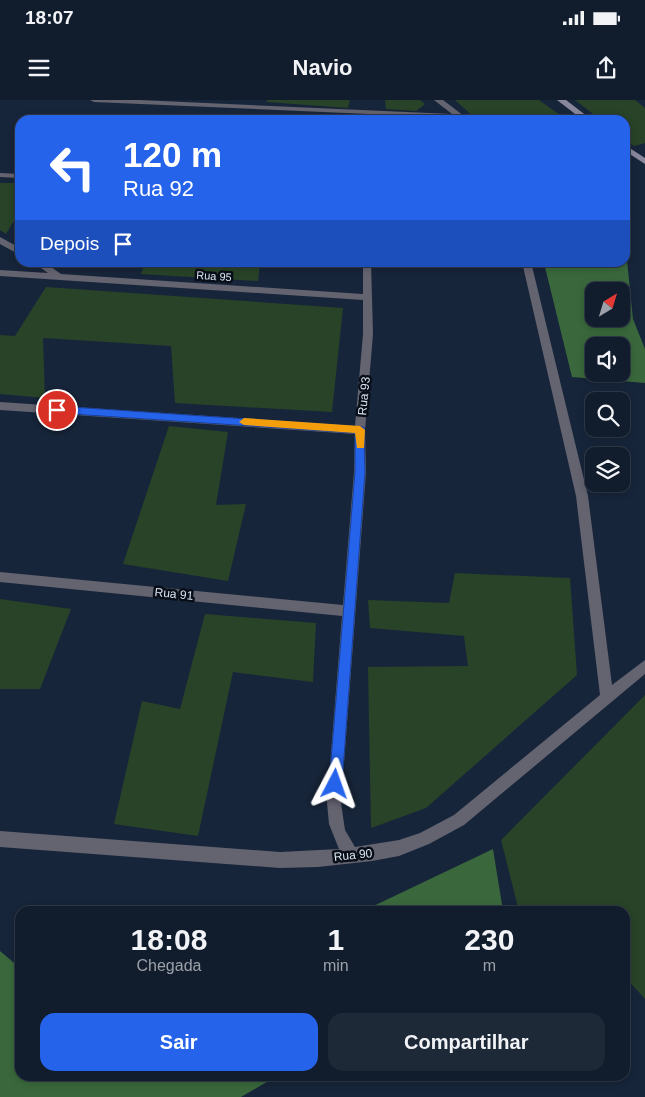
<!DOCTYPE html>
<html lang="pt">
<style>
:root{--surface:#111c2c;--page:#1e2938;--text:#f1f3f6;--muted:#9ca1a9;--line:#303a48;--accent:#2563eb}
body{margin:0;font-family:Arial,sans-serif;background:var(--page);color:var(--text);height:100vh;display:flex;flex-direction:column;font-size:19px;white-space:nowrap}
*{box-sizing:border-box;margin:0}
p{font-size:16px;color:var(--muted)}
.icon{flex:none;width:28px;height:28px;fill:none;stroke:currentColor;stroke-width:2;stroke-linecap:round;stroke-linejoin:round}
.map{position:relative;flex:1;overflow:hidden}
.details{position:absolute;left:15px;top:806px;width:615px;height:175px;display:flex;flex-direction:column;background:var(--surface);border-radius:15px;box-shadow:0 2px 8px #0003,0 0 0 1px var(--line)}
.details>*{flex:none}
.guide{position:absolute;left:15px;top:15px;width:615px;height:152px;border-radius:15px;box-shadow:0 2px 8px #0003,0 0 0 1px var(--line);background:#2563eb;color:#fff;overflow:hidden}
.needle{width:32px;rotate:38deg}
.tools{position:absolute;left:585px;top:182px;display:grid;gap:10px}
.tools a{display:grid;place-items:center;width:45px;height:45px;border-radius:10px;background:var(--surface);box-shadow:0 2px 8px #0003,0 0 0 1px var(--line);font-size:25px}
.pin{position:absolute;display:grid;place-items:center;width:42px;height:42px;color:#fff;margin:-21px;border:2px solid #fff;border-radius:50%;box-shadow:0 1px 5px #0007}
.me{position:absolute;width:55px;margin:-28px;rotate:4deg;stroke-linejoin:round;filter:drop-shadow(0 0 4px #0008)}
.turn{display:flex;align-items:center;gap:18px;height:105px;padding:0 25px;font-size:22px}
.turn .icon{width:65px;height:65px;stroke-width:2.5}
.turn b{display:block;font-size:35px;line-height:42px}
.then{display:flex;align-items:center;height:48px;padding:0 25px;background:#0003;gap:10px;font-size:19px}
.eta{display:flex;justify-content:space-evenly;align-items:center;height:85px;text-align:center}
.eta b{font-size:30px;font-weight:700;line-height:35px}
.primary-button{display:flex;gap:10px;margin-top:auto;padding:10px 25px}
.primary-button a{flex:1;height:58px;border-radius:15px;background:var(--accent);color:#fff;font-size:20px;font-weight:700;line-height:58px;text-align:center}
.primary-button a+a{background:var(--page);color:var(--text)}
.status{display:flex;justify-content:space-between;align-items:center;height:35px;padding:0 25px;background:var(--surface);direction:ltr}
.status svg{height:14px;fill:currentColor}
header{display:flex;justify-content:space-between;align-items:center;height:65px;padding:0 25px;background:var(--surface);font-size:22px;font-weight:700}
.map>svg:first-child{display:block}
.green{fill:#284328}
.forest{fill:#3a683c;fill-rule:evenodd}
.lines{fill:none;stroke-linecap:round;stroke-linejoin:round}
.minor{fill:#646370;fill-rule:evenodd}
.secondary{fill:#89879b;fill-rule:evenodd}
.route{fill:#2563eb;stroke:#184099}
.slow{fill:#f59e0b}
.labels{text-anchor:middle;stroke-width:5;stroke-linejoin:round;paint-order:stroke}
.far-street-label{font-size:11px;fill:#dae4f2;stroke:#080e17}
.street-label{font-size:12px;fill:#dae4f2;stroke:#080e17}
</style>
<div class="status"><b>18:07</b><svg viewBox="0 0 49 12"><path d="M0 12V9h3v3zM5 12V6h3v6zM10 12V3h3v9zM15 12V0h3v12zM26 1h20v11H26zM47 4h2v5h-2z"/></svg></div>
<header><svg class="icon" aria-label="menu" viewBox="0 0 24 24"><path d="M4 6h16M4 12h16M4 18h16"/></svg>Navio<svg class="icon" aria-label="share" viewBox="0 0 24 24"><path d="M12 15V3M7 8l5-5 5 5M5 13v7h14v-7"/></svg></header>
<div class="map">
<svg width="645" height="997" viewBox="0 0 645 997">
<rect width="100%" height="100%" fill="#17253a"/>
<g class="green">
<polygon points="267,0 350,0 348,8 267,2"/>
<polygon points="385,0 420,0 425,4 416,11 386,9"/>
<polygon points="455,0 539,0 567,20 477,20"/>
<polygon points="575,0 635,0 645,8 645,43 634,46 625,39 625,20 601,20"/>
<polygon points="0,83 20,83 20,111 6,134 0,130"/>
<polygon points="145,163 145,162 260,163 258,181 141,174"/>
<polygon points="46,187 343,208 332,312 175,303 171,246 43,238 45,298 0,294 0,235 15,236"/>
<polygon points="169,326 228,332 216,405 246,404 228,481 123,464"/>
<polygon points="455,473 570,478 577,575 426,708 371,728 368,567 468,566 464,536 370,528 368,500 449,503"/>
<polygon points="0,499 71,509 40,589 0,589"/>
<polygon points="205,514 316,523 313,582 233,572 198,736 114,724 142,601 180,609"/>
<polygon points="645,595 645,899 625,877 625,811 519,811 501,740"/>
</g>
<g class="forest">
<path d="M625 141 633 219 645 249V283L572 277 544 163 625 162ZM594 191H621V219H594ZM594 246H621V274H594Z"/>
<polygon points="493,749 503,811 363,811"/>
<polygon points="0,851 20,868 20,976 277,976 241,997 0,997"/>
</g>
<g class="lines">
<g class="minor">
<polygon points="90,0 139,0 452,14 434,0 443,0 464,16 460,18 94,2"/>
<polygon points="0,73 20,74 20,78 0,77"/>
<polygon points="0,137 20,148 20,155 0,144"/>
<polygon points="33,162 44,162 61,174 363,194 363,162 371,162 373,234 365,330 366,372 341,703 345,730 355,747 399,740 420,733 454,715 600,595 576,396 522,162 531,162 588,396 612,585 645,560 645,574 464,725 429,744 399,756 372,761 318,767 280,768 0,747 0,731 280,752 339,749 329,724 327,703 342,516 0,482 0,472 343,505 354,372 355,334 0,310 0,302 355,326 363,234 363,200 0,176 0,170 48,173"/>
</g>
<g class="secondary">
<polygon points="557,0 566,0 592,20 583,20"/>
<polygon points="625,45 645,58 645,64 625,51"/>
</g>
</g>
<polygon class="route" points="57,306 364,327 365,372 342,684 340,689 335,691 331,689 329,684 355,372 355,333 57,313 52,310"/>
<polygon class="slow" points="244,318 360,326 365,330 364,348 357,348 355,333 244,325 239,322"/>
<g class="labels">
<g class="far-street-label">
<text transform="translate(214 176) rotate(4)" y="4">Rua 95</text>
</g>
<g class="street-label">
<text transform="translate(364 296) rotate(-84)" y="4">Rua 93</text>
<text transform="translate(174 494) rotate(6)" y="4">Rua 91</text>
<text transform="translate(353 755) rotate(-6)" y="4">Rua 90</text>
</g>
</g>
</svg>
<div class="tools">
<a><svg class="needle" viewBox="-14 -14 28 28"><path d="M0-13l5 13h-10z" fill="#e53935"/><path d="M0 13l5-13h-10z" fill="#9ca1a9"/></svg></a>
<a><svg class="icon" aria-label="sound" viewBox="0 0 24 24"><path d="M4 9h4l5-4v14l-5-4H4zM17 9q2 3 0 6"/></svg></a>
<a><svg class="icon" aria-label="search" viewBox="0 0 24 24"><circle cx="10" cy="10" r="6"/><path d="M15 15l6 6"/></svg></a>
<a><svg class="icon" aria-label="layers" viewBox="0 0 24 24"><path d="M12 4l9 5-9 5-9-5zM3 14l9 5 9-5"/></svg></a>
</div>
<div class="pin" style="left:57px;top:310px;background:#d93025"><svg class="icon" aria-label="arrive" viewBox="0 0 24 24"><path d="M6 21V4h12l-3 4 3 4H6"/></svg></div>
<svg class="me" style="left:335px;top:684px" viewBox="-20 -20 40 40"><path d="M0-17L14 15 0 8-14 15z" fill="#2563eb" stroke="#fff" stroke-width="4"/></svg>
<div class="guide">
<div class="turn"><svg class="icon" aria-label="left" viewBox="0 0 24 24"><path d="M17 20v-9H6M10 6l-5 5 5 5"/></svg><div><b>120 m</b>Rua 92</div></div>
<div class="then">Depois<svg class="icon" aria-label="arrive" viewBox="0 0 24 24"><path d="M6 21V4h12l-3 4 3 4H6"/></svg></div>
</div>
<section class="details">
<div class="eta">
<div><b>18:08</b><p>Chegada</p></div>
<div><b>1</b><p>min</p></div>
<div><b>230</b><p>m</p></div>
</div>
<div class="primary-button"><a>Sair</a><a>Compartilhar</a></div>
</section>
</div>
